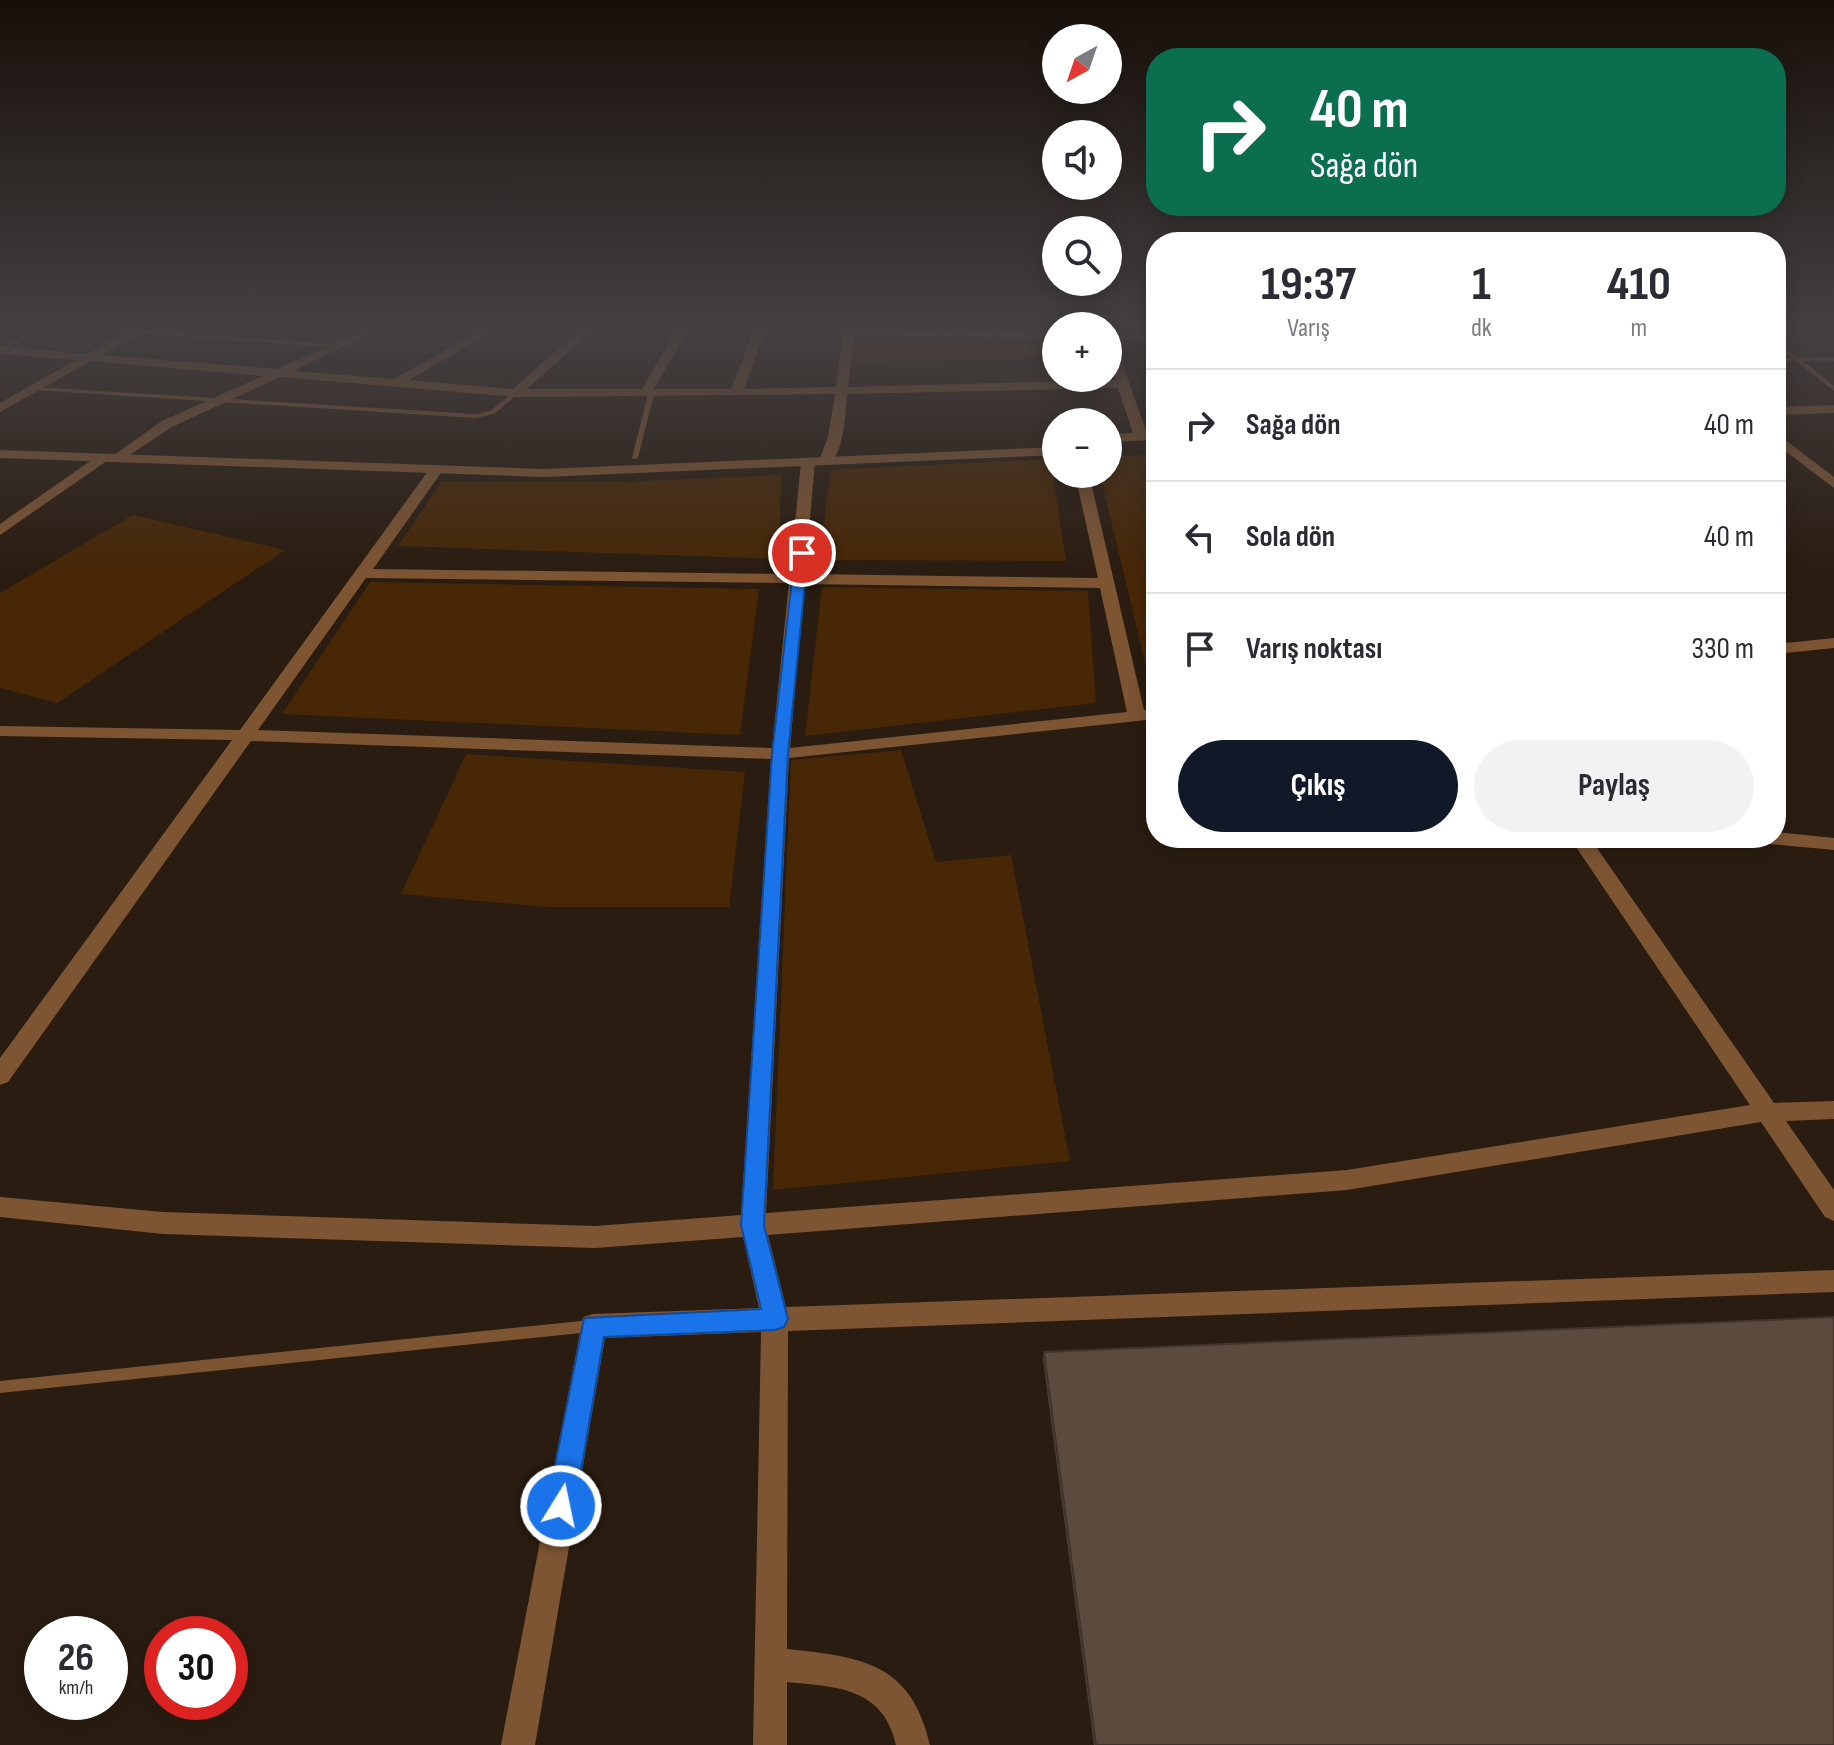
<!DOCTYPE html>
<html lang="tr">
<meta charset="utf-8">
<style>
:root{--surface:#fff;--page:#f2f2f3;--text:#2b2b33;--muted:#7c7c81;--line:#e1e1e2;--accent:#111827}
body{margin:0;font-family:"Sofia Sans Condensed",sans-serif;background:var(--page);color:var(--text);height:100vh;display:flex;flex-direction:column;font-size:30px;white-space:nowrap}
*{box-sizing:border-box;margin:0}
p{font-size:26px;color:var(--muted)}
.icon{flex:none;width:44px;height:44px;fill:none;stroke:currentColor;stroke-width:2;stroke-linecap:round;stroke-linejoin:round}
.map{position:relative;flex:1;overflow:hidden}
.details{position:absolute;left:1146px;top:232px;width:640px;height:616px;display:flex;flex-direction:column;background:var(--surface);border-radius:32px;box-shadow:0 4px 20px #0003}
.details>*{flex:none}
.guide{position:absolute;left:1146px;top:48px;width:640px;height:168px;border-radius:32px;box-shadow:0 4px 20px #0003;background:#0b6e4f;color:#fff;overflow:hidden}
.needle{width:52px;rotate:220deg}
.controls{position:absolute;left:1042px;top:24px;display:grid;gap:16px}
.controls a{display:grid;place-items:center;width:80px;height:80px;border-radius:50%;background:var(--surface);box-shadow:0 4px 20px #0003;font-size:40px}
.speed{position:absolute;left:24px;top:1616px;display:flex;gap:16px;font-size:40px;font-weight:700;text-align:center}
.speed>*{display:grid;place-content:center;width:104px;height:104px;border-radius:50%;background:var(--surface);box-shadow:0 4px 20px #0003;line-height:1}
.speed small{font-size:20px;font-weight:400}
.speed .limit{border:12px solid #d22;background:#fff;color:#111}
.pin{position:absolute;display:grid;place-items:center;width:68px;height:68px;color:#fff;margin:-34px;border:4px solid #fff;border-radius:50%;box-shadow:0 2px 8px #0007}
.me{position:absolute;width:88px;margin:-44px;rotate:10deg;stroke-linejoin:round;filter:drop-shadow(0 0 6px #0008)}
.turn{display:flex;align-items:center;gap:28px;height:168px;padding:0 32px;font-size:36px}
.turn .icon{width:104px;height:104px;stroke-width:2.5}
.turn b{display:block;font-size:56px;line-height:68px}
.eta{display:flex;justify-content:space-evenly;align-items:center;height:136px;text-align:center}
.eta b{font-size:48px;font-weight:700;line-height:56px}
.cta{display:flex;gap:16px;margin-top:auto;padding:16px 32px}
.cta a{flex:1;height:92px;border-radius:48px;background:var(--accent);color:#fff;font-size:32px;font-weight:700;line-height:92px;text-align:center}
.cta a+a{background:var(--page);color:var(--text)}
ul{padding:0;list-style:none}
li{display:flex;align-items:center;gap:24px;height:112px;padding:0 32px;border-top:2px solid var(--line)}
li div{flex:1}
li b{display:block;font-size:30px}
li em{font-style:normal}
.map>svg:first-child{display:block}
.green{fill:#472706}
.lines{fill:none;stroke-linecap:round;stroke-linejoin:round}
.service{fill:#7e5533;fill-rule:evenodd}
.minor{fill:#7e5533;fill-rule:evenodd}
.tertiary{fill:#7e5533;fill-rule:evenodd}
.wall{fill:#4e4035}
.building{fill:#5b4b3e;stroke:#40342b;stroke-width:2}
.route{fill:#1a73e8;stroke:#114b97;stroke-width:2}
</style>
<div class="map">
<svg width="1834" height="1745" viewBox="0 0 1834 1745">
<rect width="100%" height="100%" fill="#2a1c10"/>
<g class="green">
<polygon points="857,334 1056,338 1056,358 853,362"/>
<polygon points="1156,455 1156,701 1154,701 1100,474 1108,474 1108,456"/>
<polygon points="1050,459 1066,561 819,560 831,470"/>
<polygon points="781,475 779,559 398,546 441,482 624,482"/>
<polygon points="133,515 285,550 57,703 0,688 0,593"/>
<polygon points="370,582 759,589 740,735 282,714"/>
<polygon points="822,587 1088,591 1096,703 805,736"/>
<polygon points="901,750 936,862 1011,855 1070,1161 773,1190 791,760"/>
<polygon points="466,754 745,772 729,907 546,907 401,894"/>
</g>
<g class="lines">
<g class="service">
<polygon points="35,330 42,330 0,352 0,348"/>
<polygon points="133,330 338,344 341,346 338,348 135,333 133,332"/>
<polygon points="1776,341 1798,358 1834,357 1834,361 1803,361 1834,386 1834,391 1796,361 1776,362 1776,358 1791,358 1776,346"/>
<polygon points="35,387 475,414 490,411 514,392 519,393 494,414 475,418 33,390 33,388"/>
<polygon points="651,392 654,394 638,458 633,459 632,458 648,394"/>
<polygon points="591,1320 596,1322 598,1326 596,1330 591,1332 0,1393 0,1381"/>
</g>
<g class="minor">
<path d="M130 330H144L102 355 277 369 364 330H379L293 371 394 379 481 330H495L409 380 513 389 580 330H593L527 389H642L676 330H688L654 389H731L754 330H766L744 389 836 387 844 330 1056 333V339L855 335 848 387 1116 380 1108 356V334H1156V340H1114L1148 436 1146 439 1134 436 1118 388 847 394C845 414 845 456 826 465L819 461 828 437 835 394 516 397 280 377 172 427 119 462 114 461V455L162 421 263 376 91 361 0 412V403L76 360 0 354V346L87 354Z"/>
<polygon points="1776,433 1834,477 1834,488 1776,444"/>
<polygon points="99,455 111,458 0,535 0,524"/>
<path d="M808 458 815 462 805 574 1098 578 1075 474H1089L1144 710 1156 709V719L789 758 766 1213 1347 1170 1750 1105 1570 838H1590L1774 1103 1834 1101V1119L1786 1121 1834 1190V1221L1825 1217 1761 1122 1347 1190 768 1235 786 1307 1834 1270V1292L788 1331 787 1649C863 1657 911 1663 930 1745H896C883 1687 837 1687 787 1682V1745H753L761 1332 605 1338 535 1745H501L583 1317 593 1314 759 1308 743 1237 595 1248 163 1234 0 1217V1197L163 1212 595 1226 741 1215 771 759 251 741 8 1082 0 1085V1058L232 740 0 736V726L240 730 431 467 443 470 373 569 790 574 801 462ZM366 578 789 583 772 748 258 730ZM804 584 1100 588 1127 712 790 748Z"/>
<polygon points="1834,638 1834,648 1776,654 1776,644"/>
<polygon points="1776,832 1834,838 1834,850 1770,844 1760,838 1776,838"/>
</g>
<g class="tertiary">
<polygon points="1834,405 1834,413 1776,415 1776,407"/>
<polygon points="1156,432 1156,440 1108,442 1108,434"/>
<polygon points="1056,447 1056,455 544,477 0,458 0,450 544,469"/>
</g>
</g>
<polygon class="wall" points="1044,1352 1834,1745 1094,1745 1043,1360"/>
<polygon class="building" points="1834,1317 1834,1745 1096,1745 1044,1352"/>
<linearGradient id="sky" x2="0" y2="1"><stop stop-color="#170f09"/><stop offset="0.57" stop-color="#444042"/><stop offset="1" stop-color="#444042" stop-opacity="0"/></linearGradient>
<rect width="1834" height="574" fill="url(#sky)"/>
<polygon class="route" points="802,549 808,553 788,754 764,1225 788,1319 784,1327 775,1330 604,1337 575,1506 571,1515 561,1519 551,1515 547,1506 584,1318 761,1309 741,1225 772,754 795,553"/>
</svg>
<div class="controls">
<a><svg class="needle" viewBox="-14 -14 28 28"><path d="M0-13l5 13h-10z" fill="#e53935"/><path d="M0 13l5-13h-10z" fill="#7c7c81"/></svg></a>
<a><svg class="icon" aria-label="sound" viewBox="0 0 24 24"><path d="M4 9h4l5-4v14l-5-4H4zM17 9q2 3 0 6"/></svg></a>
<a><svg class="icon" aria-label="search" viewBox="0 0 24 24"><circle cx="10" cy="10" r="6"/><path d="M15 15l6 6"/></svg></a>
<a>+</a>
<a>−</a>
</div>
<div class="speed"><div>26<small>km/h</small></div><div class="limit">30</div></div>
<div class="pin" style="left:802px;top:553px;background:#d93025"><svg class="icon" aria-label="arrive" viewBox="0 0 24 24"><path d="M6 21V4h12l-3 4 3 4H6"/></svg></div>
<svg class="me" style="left:561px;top:1506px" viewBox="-20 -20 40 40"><circle r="17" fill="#1a73e8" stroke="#fff" stroke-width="3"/><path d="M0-11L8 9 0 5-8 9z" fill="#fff"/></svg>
<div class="guide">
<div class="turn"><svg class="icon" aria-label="right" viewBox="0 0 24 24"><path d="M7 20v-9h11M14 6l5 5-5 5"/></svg><div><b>40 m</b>Sağa dön</div></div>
</div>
<section class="details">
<div class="eta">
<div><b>19:37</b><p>Varış</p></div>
<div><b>1</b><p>dk</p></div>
<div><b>410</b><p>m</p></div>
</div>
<ul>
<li><svg class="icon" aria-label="right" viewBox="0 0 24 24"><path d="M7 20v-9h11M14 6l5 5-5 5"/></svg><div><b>Sağa dön</b></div><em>40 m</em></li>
<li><svg class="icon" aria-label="left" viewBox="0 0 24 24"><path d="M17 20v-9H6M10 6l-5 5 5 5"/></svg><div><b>Sola dön</b></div><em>40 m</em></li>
<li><svg class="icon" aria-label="arrive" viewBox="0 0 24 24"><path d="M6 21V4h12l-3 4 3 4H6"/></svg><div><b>Varış noktası</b></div><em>330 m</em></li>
</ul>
<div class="cta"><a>Çıkış</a><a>Paylaş</a></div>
</section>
</div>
